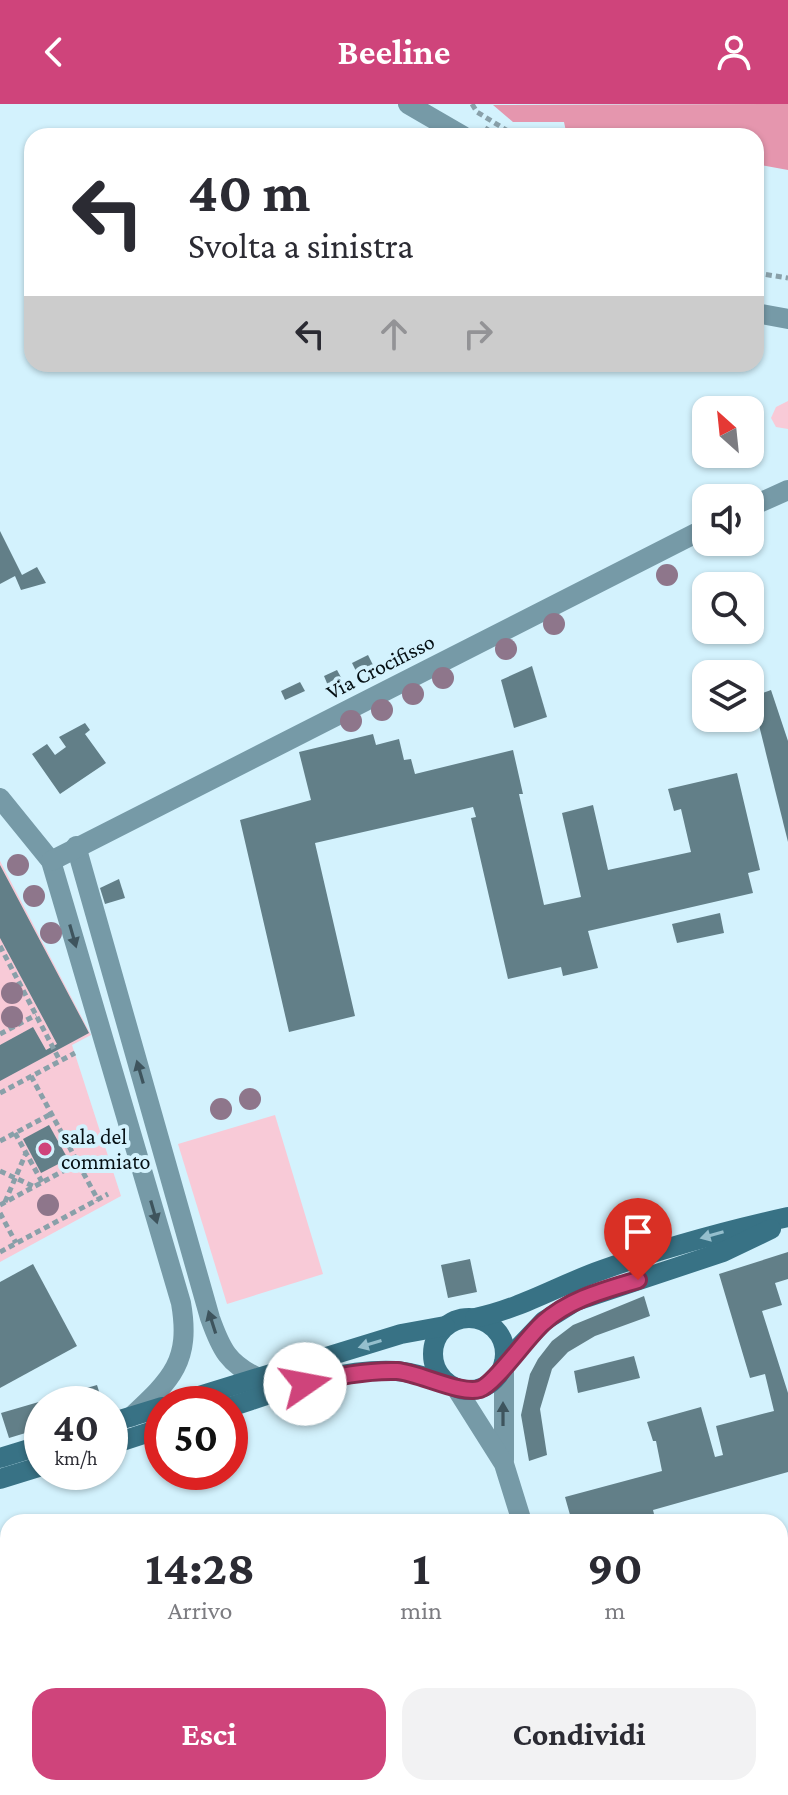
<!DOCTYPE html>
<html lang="it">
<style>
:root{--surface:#fff;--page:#f2f2f3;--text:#2b2b33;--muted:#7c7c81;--accent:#cf447b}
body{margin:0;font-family:"Crimson Pro",serif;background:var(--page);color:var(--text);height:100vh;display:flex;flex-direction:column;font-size:30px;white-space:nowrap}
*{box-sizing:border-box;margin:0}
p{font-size:26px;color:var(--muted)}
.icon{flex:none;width:44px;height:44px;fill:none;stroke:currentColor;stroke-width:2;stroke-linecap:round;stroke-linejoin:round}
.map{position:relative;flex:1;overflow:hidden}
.sheet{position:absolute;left:0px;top:1410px;width:788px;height:282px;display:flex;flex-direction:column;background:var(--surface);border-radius:24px 24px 0 0;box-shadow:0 2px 6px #0004}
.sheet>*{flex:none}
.banner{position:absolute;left:24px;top:24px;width:740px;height:244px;border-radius:24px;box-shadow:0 2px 6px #0004;background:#fff;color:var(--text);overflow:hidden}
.needle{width:52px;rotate:333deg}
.fabs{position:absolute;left:692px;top:292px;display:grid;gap:16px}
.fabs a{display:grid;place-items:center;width:72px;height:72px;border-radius:16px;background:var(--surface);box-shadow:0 2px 6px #0004;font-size:40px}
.speed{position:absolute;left:24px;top:1282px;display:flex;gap:16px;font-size:40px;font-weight:700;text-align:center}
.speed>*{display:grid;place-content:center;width:104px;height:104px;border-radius:50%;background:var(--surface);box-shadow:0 2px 6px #0004;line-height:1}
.speed small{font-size:20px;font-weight:400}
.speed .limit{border:12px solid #d22;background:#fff;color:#111}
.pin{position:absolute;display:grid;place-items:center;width:68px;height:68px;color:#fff;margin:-82px -34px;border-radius:50% 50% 50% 0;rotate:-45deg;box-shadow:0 0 8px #0007}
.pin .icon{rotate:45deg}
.me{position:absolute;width:88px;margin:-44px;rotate:78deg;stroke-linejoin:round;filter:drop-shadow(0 0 6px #0008)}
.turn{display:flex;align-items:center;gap:28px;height:168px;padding:0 32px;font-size:36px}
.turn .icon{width:104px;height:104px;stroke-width:2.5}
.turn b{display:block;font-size:56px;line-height:68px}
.lanes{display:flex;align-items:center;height:76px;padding:0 32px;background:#0003;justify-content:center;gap:40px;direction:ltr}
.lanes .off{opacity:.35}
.eta{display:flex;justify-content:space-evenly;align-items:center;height:136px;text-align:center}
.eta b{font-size:48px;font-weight:700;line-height:56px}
.primary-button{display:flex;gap:16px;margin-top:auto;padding:16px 32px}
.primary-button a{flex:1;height:92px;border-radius:24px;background:var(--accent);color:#fff;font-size:32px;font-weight:700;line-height:92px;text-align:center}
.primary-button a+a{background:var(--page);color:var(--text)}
header{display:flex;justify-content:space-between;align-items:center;height:104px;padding:0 32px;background:var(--accent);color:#fff;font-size:36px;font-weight:700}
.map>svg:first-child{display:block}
.green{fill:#f8cad7}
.water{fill:#e596ae}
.building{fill:#627f88}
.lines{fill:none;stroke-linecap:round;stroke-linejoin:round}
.path{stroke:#89a0a9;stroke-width:5;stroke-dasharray:6 4;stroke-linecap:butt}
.minor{stroke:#769aa7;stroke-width:20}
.secondary{stroke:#387285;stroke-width:20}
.tree{fill:#8e768b}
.oneway{fill:#3e545d}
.oneway2{fill:#95bfcd}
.route-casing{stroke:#872c50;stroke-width:20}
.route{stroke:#cf447b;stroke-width:14}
.poi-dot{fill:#cf447b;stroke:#d3f2fd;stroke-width:3}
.labels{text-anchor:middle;stroke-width:8;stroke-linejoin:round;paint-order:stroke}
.street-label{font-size:22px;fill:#050f13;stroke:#d3f2fd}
.poi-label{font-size:22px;fill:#050f13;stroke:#d3f2fd;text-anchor:start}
</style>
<header><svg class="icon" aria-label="back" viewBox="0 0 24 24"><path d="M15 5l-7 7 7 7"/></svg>Beeline<svg class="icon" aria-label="person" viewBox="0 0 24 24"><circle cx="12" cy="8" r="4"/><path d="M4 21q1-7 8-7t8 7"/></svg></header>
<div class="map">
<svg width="788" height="1691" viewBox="0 0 788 1691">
<rect width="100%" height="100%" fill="#d3f2fd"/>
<g class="green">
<polygon points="788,297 788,325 776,323 771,314 776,303"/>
<polygon points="0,757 91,931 72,941 121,1092 0,1158"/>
<polygon points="275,1011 323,1170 227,1200 178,1040"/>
<polygon points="28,1684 86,1684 64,1691 6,1691"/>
</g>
<polygon class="water" points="788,0 788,66 756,60 756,32 567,32 564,18 513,18 493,1"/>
<g class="building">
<polygon points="0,427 22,471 37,463 46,479 21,486 15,472 0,480"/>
<polygon points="368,551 374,563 358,571 352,559"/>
<polygon points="532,562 547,613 514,624 501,576"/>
<polygon points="337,566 343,577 329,584 324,572"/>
<polygon points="300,578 305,587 285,596 281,587"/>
<polygon points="771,586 788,637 788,738 752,593"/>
<polygon points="85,619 90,626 85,630 106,659 60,690 32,650 47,640 55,651 66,643 59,633"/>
<polygon points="373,630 376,641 399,635 404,656 411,655 415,670 513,646 523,690 519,690 544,801 581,793 562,709 593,701 608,766 691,748 681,705 674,707 668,685 737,669 760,766 748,769 753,789 588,827 598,864 563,872 561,863 508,875 471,714 476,713 473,703 315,739 355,912 289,928 240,716 311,696 299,648"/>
<polygon points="0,761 89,929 0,977 0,941 33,923 46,946 57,940 0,834"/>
<polygon points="119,775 125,794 105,800 100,784"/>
<polygon points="720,809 724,829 677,839 672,820"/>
<polygon points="49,1021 68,1055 41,1069 23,1035"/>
<polygon points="788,1148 788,1175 775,1179 782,1201 762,1207 788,1289 788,1368 653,1406 656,1418 572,1418 565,1393 662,1367 656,1337 653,1337 647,1318 701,1303 715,1353 723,1351 716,1322 774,1307 765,1270 750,1274 719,1170"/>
<polygon points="470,1155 477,1188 448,1194 441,1161"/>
<polygon points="33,1160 77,1242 0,1284 0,1178"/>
<polygon points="644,1192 650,1212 595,1232 568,1248 552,1265 540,1305 547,1351 529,1357 521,1311 530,1270 538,1255 552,1237 573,1221"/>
<polygon points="634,1252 640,1274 578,1289 574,1267"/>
<polygon points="97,1281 103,1300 42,1300 42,1324 9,1334 1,1309"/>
<polygon points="780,1619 788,1642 788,1691 726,1691 724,1684 780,1684"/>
</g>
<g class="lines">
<g class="path">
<polyline points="472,0 477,8 516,32"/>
<polyline points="485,24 498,32"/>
<polyline points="756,169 788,174"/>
<polyline points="0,842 60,957"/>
<polyline points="0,930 36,911"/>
<polyline points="31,972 98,1096"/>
<polyline points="0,989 75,949"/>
<polyline points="15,1029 42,1078"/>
<polyline points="0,1037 51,1010"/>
<polyline points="0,1067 35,1083"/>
<polyline points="5,1098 26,1049"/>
<polyline points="0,1101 78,1059"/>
<polyline points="0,1109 16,1139"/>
<polyline points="0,1148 108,1090"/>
</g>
<g class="minor">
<polyline points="408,0 463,32"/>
<polyline points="756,209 788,215"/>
<polyline points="750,403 788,386"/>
<path d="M0 694 51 757 181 1199C191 1257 172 1275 131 1313"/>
<path d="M76 742 210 1214C221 1245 228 1260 259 1274"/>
<polyline points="51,757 706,424"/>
<polyline points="504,1259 504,1356"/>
<polyline points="456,1284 504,1360 522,1418"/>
<polyline points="606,1684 609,1691"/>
</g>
<g class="secondary">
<circle cx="469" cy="1250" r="36"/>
<path d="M475 1214C520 1205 559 1181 602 1166 663 1144 725 1127 788 1113"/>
<polyline points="504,1259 544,1217 576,1197 723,1148 771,1125"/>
<polyline points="173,1300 401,1230 445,1222"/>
<path d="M230 1303C283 1286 340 1264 396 1267 413 1268 430 1275 446 1278"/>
<polyline points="110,1319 162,1303"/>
<polyline points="110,1341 162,1324"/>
<polyline points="0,1354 42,1341"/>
<polyline points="0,1375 42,1362"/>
</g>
</g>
<g class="tree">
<circle cx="667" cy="471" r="11"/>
<circle cx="554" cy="520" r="11"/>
<circle cx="506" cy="545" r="11"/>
<circle cx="443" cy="574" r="11"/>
<circle cx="413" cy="590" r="11"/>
<circle cx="382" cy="606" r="11"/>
<circle cx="351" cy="617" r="11"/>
<circle cx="18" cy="761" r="11"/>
<circle cx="34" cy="792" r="11"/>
<circle cx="51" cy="829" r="11"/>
<circle cx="12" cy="889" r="11"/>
<circle cx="12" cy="913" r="11"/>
<circle cx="250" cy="995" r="11"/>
<circle cx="221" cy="1005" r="11"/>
<circle cx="48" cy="1101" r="11"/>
</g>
<defs><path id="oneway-solid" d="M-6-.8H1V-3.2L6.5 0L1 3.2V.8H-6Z" transform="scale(2)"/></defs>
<g class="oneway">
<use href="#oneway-solid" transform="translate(73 832) rotate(74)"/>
<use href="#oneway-solid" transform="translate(140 968) rotate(-106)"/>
<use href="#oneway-solid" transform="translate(154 1108) rotate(74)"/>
<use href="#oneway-solid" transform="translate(212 1218) rotate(-108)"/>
<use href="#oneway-solid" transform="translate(503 1310) rotate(-90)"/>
</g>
<g class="oneway2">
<use href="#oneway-solid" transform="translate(712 1131) rotate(164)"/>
<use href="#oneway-solid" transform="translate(370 1240) rotate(163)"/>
</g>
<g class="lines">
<g class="route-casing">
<path id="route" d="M305 1280C334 1273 366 1266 397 1267 420 1269 461 1291 480 1285 495 1280 527 1233 543 1219 569 1195 605 1186 638 1176"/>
</g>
<use href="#route" class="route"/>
</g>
<circle class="poi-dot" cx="45" cy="1045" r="8"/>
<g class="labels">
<g class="street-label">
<text transform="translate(380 562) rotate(-27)" y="8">Via Crocifisso</text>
</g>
<g class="poi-label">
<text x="61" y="1040">sala del<tspan x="61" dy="25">commiato</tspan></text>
</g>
</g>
</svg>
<div class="fabs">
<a><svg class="needle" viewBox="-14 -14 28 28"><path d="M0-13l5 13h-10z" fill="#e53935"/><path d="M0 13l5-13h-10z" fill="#7c7c81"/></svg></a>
<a><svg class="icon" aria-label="sound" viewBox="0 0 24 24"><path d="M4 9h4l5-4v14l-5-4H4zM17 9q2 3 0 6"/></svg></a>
<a><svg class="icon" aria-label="search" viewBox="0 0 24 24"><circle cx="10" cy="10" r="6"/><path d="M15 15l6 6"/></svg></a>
<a><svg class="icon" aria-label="layers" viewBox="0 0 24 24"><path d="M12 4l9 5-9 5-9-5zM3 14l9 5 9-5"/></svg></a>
</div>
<div class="speed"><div>40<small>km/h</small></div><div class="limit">50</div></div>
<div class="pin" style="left:638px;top:1176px;background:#d93025"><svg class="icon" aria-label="arrive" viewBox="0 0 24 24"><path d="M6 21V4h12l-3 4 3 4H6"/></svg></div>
<svg class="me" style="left:305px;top:1280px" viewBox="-20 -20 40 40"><circle r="19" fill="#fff"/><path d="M0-13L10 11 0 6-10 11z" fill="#cf447b"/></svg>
<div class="banner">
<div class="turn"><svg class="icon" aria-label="left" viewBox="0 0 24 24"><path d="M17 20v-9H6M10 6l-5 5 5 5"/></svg><div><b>40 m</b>Svolta a sinistra</div></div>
<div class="lanes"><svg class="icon" aria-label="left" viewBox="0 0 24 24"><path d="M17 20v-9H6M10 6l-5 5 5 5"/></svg><svg class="icon off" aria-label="ahead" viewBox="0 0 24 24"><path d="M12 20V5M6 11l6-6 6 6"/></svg><svg class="icon off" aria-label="right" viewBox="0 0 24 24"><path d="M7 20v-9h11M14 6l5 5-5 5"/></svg></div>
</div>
<section class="sheet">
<div class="eta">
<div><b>14:28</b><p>Arrivo</p></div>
<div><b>1</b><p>min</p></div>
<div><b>90</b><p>m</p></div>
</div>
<div class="primary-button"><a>Esci</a><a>Condividi</a></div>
</section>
</div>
